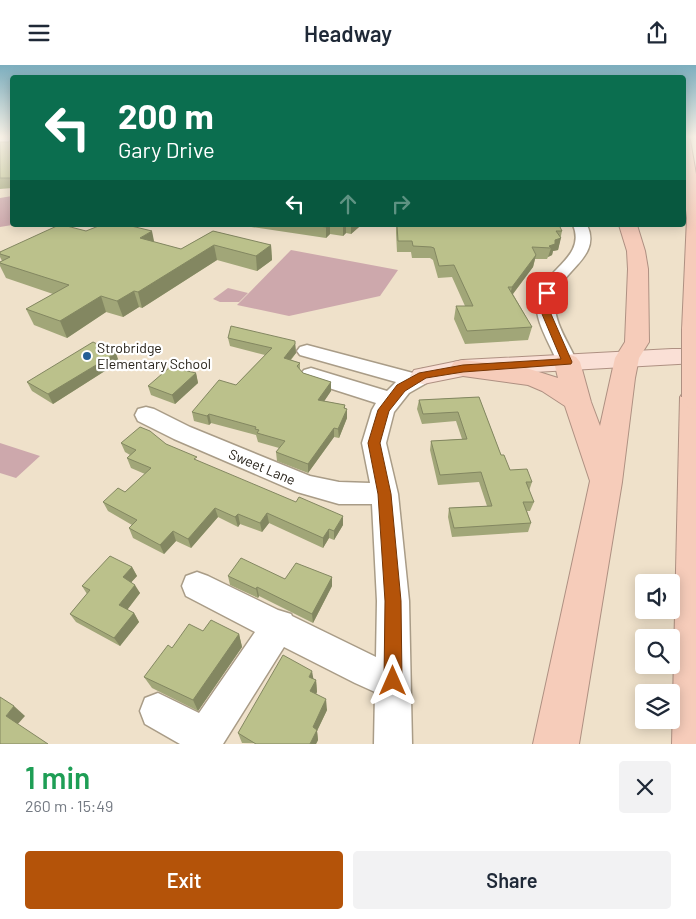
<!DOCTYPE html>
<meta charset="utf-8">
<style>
:root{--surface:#fff;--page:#f2f2f3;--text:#1f2937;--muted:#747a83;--accent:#b45309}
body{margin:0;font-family:Barlow,sans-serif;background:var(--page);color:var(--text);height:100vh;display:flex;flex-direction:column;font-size:19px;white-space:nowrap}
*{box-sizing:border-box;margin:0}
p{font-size:16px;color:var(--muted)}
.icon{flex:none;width:28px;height:28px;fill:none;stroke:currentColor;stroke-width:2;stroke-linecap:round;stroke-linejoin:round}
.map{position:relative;height:679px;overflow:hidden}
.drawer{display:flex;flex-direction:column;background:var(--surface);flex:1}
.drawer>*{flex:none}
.guide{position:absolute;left:10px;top:10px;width:676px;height:152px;border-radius:5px;box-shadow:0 2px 12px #0003;background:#0b6e4f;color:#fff;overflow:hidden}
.controls{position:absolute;left:635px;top:509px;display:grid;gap:10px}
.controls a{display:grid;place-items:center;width:45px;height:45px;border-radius:5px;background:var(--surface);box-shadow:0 2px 12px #0003;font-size:25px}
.pin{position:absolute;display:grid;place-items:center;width:42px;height:42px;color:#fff;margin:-21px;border-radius:10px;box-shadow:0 2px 8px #0006}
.me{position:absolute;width:55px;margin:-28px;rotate:0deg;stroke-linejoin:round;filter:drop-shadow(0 0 4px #0008)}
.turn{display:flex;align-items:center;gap:18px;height:105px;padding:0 25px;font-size:22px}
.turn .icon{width:65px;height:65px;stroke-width:2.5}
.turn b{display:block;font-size:35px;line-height:42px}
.lanes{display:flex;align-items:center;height:48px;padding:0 25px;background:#0003;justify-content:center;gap:25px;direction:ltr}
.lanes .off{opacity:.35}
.round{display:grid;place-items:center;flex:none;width:52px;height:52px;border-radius:5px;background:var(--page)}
.headline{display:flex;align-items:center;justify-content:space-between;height:85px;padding:0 25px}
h1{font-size:30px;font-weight:600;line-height:38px;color:#1e9e55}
.primary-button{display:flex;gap:10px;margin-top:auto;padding:10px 25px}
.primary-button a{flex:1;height:58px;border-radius:5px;background:var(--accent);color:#fff;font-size:20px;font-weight:600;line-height:58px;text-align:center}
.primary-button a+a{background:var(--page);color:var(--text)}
header{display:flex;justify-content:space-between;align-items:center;height:65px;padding:0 25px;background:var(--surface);font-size:22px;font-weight:600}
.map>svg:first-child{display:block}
.green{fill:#cda8ac}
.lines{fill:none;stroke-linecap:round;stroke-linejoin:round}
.minor-casing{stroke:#a99c87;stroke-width:3}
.major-casing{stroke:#ae9082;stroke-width:2}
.highway-casing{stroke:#ae9082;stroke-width:2}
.minor{fill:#fff;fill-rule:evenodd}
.major{fill:#fae0d6;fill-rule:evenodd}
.highway{fill:#f6ccba;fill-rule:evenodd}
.highway-bridge-casing{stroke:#ae9082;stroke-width:26;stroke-linecap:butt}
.highway-bridge{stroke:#f6ccba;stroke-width:24}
.wall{fill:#a1a678}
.shaded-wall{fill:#838761}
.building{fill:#bbc18b;stroke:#838761}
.route{fill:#b45309;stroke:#753606}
.poi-dot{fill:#245e95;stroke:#fff;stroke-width:2}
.labels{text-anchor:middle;stroke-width:4.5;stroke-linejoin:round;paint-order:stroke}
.poi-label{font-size:14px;fill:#272219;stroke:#fff;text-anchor:start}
.street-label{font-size:14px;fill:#272219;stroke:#fff}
</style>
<header><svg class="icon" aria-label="menu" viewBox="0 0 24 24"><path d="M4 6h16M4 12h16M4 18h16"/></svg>Headway<svg class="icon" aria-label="share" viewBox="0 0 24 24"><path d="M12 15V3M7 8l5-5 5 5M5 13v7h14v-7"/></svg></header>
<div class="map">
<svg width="696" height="679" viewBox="0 0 696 679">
<rect width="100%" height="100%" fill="#efe1ca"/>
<g class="green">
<polygon points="12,131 12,160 0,162 0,133"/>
<polygon points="291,185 398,205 380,231 289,251 237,240"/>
<polygon points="228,223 248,228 239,237 220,237 213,234"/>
<polygon points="0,378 40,391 16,413 0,408"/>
</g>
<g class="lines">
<g class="minor-casing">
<g id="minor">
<polygon points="12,71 12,77 0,78 0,72"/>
<path d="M573 160H587C603 194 557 206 555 236 553 257 569 278 577 297L574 301 567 303 560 301 557 297C550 278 534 256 537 235 542 205 587 193 573 160Z"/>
<polygon points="307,280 413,308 423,304 430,306 434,311 430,316 409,328 394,347 386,378 398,429 409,536 412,679 374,679 375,627 355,618 284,582 223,679 180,679 145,659 140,646 145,633 158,628 199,648 255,567 186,531 182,521 186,511 197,507 208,511 278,545 291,549 292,551 376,592 377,536 372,439 339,439 297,427 174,374 138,356 135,350 138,344 146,342 154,344 190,362 310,411 339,417 370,418 362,378 372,345 376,338 304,315 300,310 304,305 311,303 387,326 396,317 300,290 297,286 300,282"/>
</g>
</g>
<g class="major-casing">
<polygon id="major" points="672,284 696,284 696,298 463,311 423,319 414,317 410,311 414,305 463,295"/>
</g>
<g class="highway-casing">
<g id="highway">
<polygon points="684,71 690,75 696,109 696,271 686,270 682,265 687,153 684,128"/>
<polygon points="619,160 637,160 645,186 648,204 649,277 639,293 635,313 622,417 579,679 533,679 590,416 565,341 542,326 528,320 463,311 454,309 450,303 454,297 463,295 523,302 558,313 554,297 558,292 567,289 576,292 580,297 591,337 600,361 615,293 625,277 628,204 627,186"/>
<polygon points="694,323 696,324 696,679 672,679 680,332 684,326"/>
</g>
</g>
<use href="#minor" class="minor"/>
<use href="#major" class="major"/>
<use href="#highway" class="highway"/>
<g class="highway-bridge-casing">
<polyline id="highway-bridge" points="694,265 694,332"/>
</g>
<use href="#highway-bridge" class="highway-bridge"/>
</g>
<g class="wall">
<polygon points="12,71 12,123 0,124 0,77 9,77"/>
<polygon points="244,160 364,160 362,162 359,162 351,169 346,168 343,171 330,169 326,173 245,161"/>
<polygon points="396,160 561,160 560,164 562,166 558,185 553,186 552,190 548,192 547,194 535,194 533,202 513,229 532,262 528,275 465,279 454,254 456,241 465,241 452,212 438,213 433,195 430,193 412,193 411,187 397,187 396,168"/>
<polygon points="86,166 154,177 181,184 213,166 271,180 272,195 257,206 217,195 142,243 139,242 123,252 106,247 67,273 34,260 26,244 53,229 6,213 0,201 0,197 2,196 0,192 0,187"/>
<polygon points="228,273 295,276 296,288 291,295 300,298 300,305 303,308 331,317 331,326 324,336 345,340 345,344 347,353 339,373 334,372 308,408 277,396 276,387 279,383 258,377 256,370 211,358 209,360 194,356 192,347 236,320 265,290 230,281"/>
<polygon points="119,297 53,339 32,326 27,317"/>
<polygon points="196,308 198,318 175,339 151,330 148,321"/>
<polygon points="479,332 501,390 510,405 532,417 529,426 534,437 530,446 527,446 531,458 528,467 452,472 448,452 449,443 487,441 479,417 438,420 430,385 431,376 462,374 456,356 422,359 417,344 419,335"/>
<polygon points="121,378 166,379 198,396 343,460 334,475 329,473 323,483 269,458 262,467 240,459 238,462 218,452 191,483 176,476 164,489 133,473 129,463 132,460 108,446 103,437 125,427 145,409 131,403 127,393 130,390 125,387"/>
<polygon points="132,502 137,511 131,517 140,528 127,545 134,548 139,557 120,581 76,557 70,549 87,529 82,521"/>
<polygon points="228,511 285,514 332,512 332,521 313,558 259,531 258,533 230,520"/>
<polygon points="203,566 239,569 242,582 198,646 152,623 144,612 172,583"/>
<polygon points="313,614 316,615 317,627 316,628 327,645 317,666 318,675 316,679 242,678 238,668"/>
</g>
<g class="shaded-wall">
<polygon points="328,160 330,160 330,169 326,173 326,162"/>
<polygon points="343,160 346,160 346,168 343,171"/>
<polygon points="351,160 359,160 359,162 351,169"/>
<polygon points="152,166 155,181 140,173"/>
<polygon points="561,173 558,185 553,186 552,190 548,192 551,183 549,181 555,175"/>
<polygon points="214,180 217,195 142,243 138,227"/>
<polygon points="271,180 272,195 257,206 256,191"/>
<polygon points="536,190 533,202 509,234 512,222"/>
<polygon points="134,226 139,242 123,252 117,236"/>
<polygon points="101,231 106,247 67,273 60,256"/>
<polygon points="295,279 296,288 285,301 284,293"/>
<polygon points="116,288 119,297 53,339 48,329"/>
<polygon points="196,308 198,318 175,339 172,330"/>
<polygon points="331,317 331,326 319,344 318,335"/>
<polygon points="347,344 347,353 339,373 338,364"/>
<polygon points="209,349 211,358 209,360 207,351"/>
<polygon points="334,363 334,372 308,408 308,399"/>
<polygon points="215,443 218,452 191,483 188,474"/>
<polygon points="267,448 269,458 262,467 260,458"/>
<polygon points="238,449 240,459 238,462 235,452"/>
<polygon points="343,451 343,460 334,475 334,466"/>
<polygon points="329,464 329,473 323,483 323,473"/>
<polygon points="173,466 176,476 164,489 160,480"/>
<polygon points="132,502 137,511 128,521 123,512"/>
<polygon points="332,512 332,521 313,558 312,549"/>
<polygon points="135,520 140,528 124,549 119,540"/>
<polygon points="257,522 259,531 258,533 256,524"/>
<polygon points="134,548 139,557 120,581 114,573"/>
<polygon points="239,569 242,582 198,646 193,635"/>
<polygon points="312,606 314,617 309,612"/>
<polygon points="316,615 317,627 312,637 310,626"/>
<polygon points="326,634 327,645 317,666 318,675 316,679 310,679 313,662"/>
<polygon points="14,641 25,651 17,660 6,651"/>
</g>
<g class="building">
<polygon points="10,71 12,71 12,113 0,113 0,77 9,77 10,75"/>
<polygon points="59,160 63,160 86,166 101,160 127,160 152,166 140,173 181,184 213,166 271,180 256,191 214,180 138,227 134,226 117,236 101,231 60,256 26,244 69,220 0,198 0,197 10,192 0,189 0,187"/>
<polygon points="311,160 328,160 326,162"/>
<polygon points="397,160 561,160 559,160 562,166 556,166 561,173 555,175 555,179 549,181 551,183 532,182 536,190 512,222 508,222 532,262 467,266 456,241 473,241 454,200 439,201 434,183 431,182 413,181 412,176 398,176"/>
<polygon points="231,261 295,276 295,279 284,293 300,298 297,301 303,308 331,317 318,335 345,340 344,343 347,344 338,364 334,363 308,399 276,387 285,376 257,368 259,365 255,364 256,362 209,349 207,351 192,347 219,315 236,320 272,283 228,273"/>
<polygon points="93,277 116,288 48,329 27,317"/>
<polygon points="170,302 196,308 172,330 148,321"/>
<polygon points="479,332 501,390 504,390 510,405 527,404 532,417 526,417 534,437 523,437 531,458 454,463 449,443 492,441 481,407 440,410 431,376 467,374 458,347 423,349 419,335"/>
<polygon points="140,362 150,366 166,379 197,392 194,394 296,437 299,432 343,451 334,466 329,464 323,473 267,448 260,458 238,449 235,452 215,443 188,474 173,466 160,480 129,463 137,455 103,437 118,423 125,427 151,403 127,393 136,385 121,378"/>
<polygon points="110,491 132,502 123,512 135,520 119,540 134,548 114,573 70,549 90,525 82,521"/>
<polygon points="241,493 285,514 296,498 332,512 312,549 257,522 256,524 228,511"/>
<polygon points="211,555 239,569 193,635 144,612 168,580 172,583 189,559 203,566"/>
<polygon points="283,590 312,606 309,612 316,615 310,626 326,634 313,662 317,665 310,679 256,679 238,668"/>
<polygon points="0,632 14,641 6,651 48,679 0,679"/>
</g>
<linearGradient id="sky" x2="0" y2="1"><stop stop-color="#7caebe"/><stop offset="0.43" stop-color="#f8f2e7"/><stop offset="1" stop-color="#f8f2e7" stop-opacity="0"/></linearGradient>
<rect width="696" height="166" fill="url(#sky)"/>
<polygon class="route" points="544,226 551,228 551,249 572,297 571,299 463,307 426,313 405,326 389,346 380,378 391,429 401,536 402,616 399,623 393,625 387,623 384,616 385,536 378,429 368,378 378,345 397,320 419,308 463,300 561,294 542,249"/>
<circle class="poi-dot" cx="87" cy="291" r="5"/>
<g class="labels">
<g class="poi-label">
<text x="97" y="288">Strobridge<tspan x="97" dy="16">Elementary School</tspan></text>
</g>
<g class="street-label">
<text transform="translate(262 402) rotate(23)" y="5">Sweet Lane</text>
</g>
</g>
</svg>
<div class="controls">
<a><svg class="icon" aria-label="sound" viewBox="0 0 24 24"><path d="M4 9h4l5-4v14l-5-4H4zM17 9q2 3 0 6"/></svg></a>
<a><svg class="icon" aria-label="search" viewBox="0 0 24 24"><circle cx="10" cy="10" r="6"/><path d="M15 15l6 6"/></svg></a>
<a><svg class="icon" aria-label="layers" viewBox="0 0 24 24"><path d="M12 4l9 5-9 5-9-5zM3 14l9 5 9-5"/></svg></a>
</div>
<div class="pin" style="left:547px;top:228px;background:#d93025"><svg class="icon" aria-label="arrive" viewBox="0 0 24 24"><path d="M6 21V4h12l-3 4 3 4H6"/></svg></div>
<svg class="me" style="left:393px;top:616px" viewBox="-20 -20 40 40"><path d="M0-17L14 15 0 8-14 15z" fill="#b45309" stroke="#fff" stroke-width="4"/></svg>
<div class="guide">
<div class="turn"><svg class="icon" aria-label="left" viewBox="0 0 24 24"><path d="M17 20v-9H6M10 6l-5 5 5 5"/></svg><div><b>200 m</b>Gary Drive</div></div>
<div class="lanes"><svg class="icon" aria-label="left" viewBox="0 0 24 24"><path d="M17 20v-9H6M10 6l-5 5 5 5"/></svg><svg class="icon off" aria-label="ahead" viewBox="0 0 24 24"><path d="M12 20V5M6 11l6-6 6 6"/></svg><svg class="icon off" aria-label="right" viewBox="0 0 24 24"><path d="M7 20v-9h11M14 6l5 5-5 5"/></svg></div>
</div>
</div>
<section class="drawer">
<div class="headline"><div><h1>1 min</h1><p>260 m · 15:49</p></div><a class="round"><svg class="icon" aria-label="close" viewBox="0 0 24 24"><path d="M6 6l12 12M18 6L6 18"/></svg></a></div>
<div class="primary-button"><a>Exit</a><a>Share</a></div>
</section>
